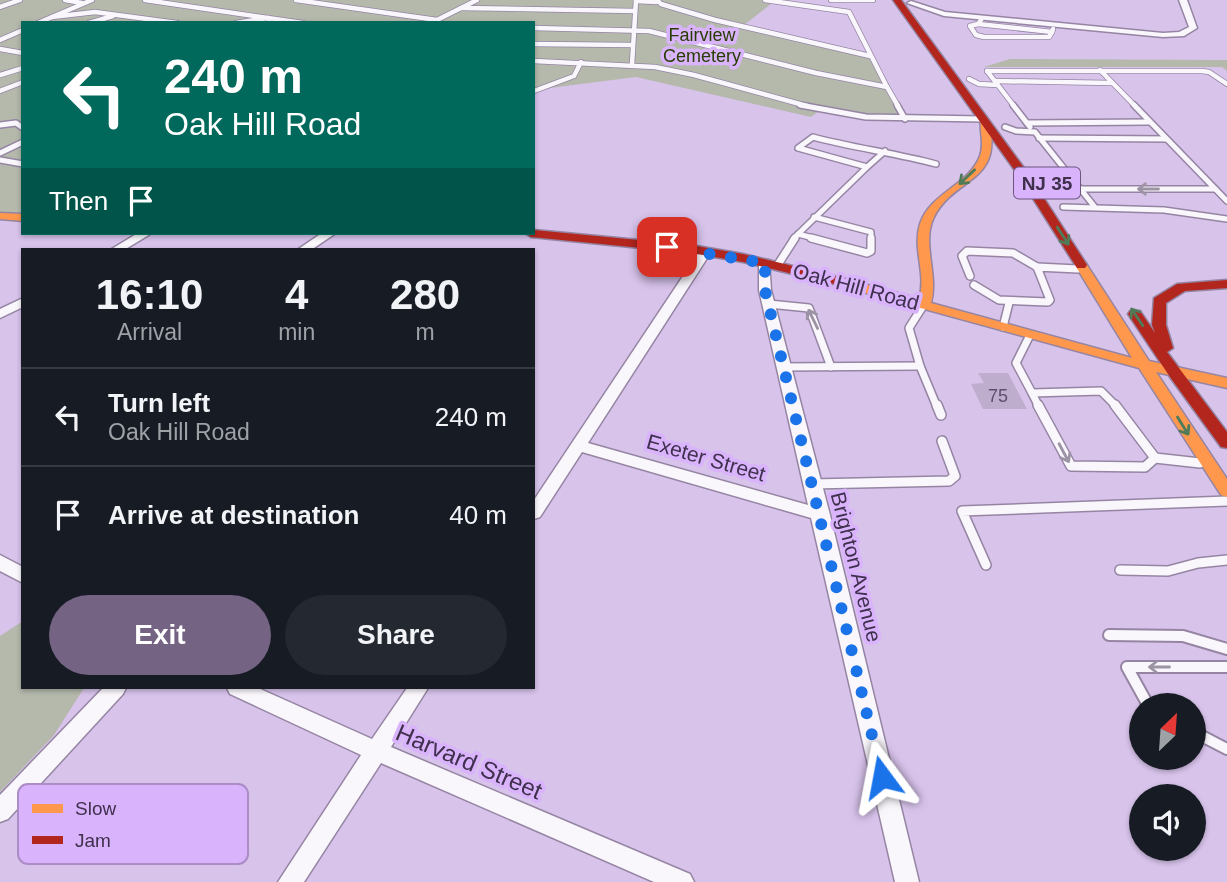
<!DOCTYPE html>
<style>
:root{--surface:#171b24;--page:#242831;--text:#f1f3f6;--muted:#9ea1a6;--line:#363941;--accent:#756384}
body{margin:0;font-family:Arial,sans-serif;background:var(--page);color:var(--text);height:100vh;display:flex;flex-direction:column;font-size:26px;white-space:nowrap}
*{box-sizing:border-box;margin:0}
p{font-size:23px;color:var(--muted)}
.icon{flex:none;width:38px;height:38px;fill:none;stroke:currentColor;stroke-width:2;stroke-linecap:round;stroke-linejoin:round}
.map{position:relative;flex:1;overflow:hidden}
.panel{position:absolute;left:21px;top:248px;width:514px;height:441px;display:flex;flex-direction:column;background:var(--surface);border-radius:0px;box-shadow:0 2px 5px #0004}
.panel>*{flex:none}
.top-card{position:absolute;left:21px;top:21px;width:514px;height:214px;border-radius:0px;box-shadow:0 2px 5px #0004;background:#00695c;color:#fff;overflow:hidden}
.needle{width:46px;rotate:25deg}
.tools{position:absolute;left:1129px;top:693px;display:grid;gap:14px}
.tools a{display:grid;place-items:center;width:77px;height:77px;border-radius:50%;background:var(--surface);box-shadow:0 2px 5px #0004;font-size:35px}
.pin{position:absolute;display:grid;place-items:center;width:60px;height:60px;color:#fff;margin:-30px;border-radius:14px;box-shadow:0 4px 10px #0006}
.me{position:absolute;width:77px;margin:-38px;rotate:347deg;stroke-linejoin:round;filter:drop-shadow(0 0 5px #0008)}
.turn{display:flex;align-items:center;gap:24px;height:147px;padding:0 28px;font-size:32px}
.turn .icon{width:91px;height:91px;stroke-width:2.5}
.turn b{display:block;font-size:49px;line-height:60px}
.then{display:flex;align-items:center;height:66px;padding:0 28px;background:#0003;gap:14px;font-size:26px}
.eta{display:flex;justify-content:space-evenly;align-items:center;height:119px;text-align:center}
.eta b{font-size:42px;font-weight:700;line-height:49px}
.button{display:flex;gap:14px;margin-top:auto;padding:14px 28px}
.button a{flex:1;height:80px;border-radius:42px;background:var(--accent);color:#fff;font-size:28px;font-weight:700;line-height:80px;text-align:center}
.button a+a{background:var(--page);color:var(--text)}
ul{padding:0;list-style:none}
li{display:flex;align-items:center;gap:21px;height:98px;padding:0 28px;border-top:2px solid var(--line)}
li div{flex:1}
li b{display:block;font-size:26px}
li em{font-style:normal}
.map>svg:first-child{display:block}
.green{fill:#b4b9ac}
.building{fill:#bfadce}
.lines{fill:none;stroke-linecap:round;stroke-linejoin:round}
.lane-far4-casing{stroke:#9585a3;stroke-width:6}
.lane-far3-casing{stroke:#9585a3;stroke-width:8}
.lane-far2-casing{stroke:#9585a3;stroke-width:10}
.lane-far1-casing{stroke:#9585a3;stroke-width:12}
.lane-casing{stroke:#9585a3;stroke-width:14}
.street-casing{stroke:#9585a3;stroke-width:3}
.slow-casing{stroke:#9585a3;stroke-width:3}
.jam-casing{stroke:#9585a3;stroke-width:3}
.lane-far4{stroke:#f9f6fc;stroke-width:4.5}
.lane-far3{stroke:#f9f6fc;stroke-width:5}
.lane-far2{stroke:#f9f6fc;stroke-width:7}
.lane-far1{stroke:#f9f6fc;stroke-width:9}
.lane{stroke:#f9f6fc;stroke-width:10}
.street{fill:#f9f6fc;fill-rule:evenodd}
.slow{fill:#ff974d;fill-rule:evenodd}
.jam{fill:#b3261e;fill-rule:evenodd}
.oneway{stroke:#4f7b59}
.oneway2{stroke:#9c93a4}
.route{stroke:#1a73e8;stroke-width:12;stroke-dasharray:0 21.6}
.labels{text-anchor:middle;stroke-width:7;stroke-linejoin:round;paint-order:stroke}
.far-park-label{font-size:18px;fill:#283e01;stroke:#d9b3fb}
.number-label{font-size:18px;fill:#5f4f6d}
.shield{fill:#d9b3fb;stroke:#6d5781;stroke-width:2}
.shield-label{font-size:19px;font-weight:bold;fill:#3f304d}
.street-label{font-size:21px;fill:#3f304d;stroke:#d9b3fb}
.near-street-label{font-size:24px;fill:#3f304d;stroke:#d9b3fb}
.key{fill:#d9b3fb;stroke:#ab8cc7;stroke-width:2}
.key-label{font-size:19px;fill:#3f304d}
</style>
<div class="map">
<svg width="1227" height="882" viewBox="0 0 1227 882">
<rect width="100%" height="100%" fill="#d8c3eb"/>
<g class="green">
<polygon points="0,0 776,0 744,25 873,56 909,120 820,110 811,117 636,77 534,90 534,23 23,23 23,217 0,217"/>
<polygon points="1010,59 1227,60 1227,71 1222,67 984,67"/>
<polygon points="23,621 23,688 84,688 54,735 0,792 0,636"/>
</g>
<polygon class="building" points="978,373 1008,373 1027,409 983,409 971,384 984,383"/>
<g class="lines">
<g class="lane-far4-casing">
<g id="lane-far4">
<polyline points="65,0 82,3"/>
<polyline points="145,0 268,18 270,23"/>
<polyline points="296,0 437,20"/>
<polyline points="657,0 661,4 715,20 870,56"/>
<polyline points="765,0 849,12 887,87"/>
<polyline points="831,0 873,0"/>
<polyline points="636,1 657,2"/>
<polyline points="0,7 20,0"/>
<polyline points="461,8 635,11"/>
<polyline points="52,17 95,12 177,23"/>
<polyline points="981,20 978,24 1052,32 1053,29"/>
<polyline points="433,22 477,0"/>
<polyline points="38,23 92,0"/>
<polyline points="89,23 113,16"/>
<polyline points="236,23 268,18 303,23"/>
<polyline points="978,24 970,26 976,35 984,37 1049,37 1052,32"/>
<polyline points="534,28 649,31 816,73 887,87 898,106"/>
<polyline points="0,40 23,30"/>
<polyline points="534,44 632,45"/>
<polyline points="0,49 23,53"/>
<polyline points="534,61 655,67 694,75 807,106"/>
<polyline points="632,64 636,0"/>
<polyline points="1100,70 1135,106"/>
<polyline points="987,71 1202,71 1209,72 1227,84"/>
<polyline points="987,71 1014,106"/>
<polyline points="0,75 23,68"/>
<polyline points="969,79 979,84 998,85"/>
<polyline points="995,81 1112,83"/>
<polyline points="0,91 23,82"/>
<polyline points="534,91 574,76 581,62"/>
</g>
</g>
<g class="lane-far3-casing">
<g id="lane-far3">
<polyline points="800,105 866,117 983,119"/>
<polyline points="897,105 905,119"/>
<polyline points="1013,105 1030,127"/>
<polyline points="1134,105 1227,201"/>
<polyline points="1027,123 1149,122"/>
<polyline points="0,125 16,123 23,128"/>
<polyline points="1005,127 1016,131 1035,132 1094,206"/>
<polyline points="1039,138 1166,139"/>
<polyline points="0,153 23,142"/>
<polyline points="0,160 23,164"/>
<polyline points="867,167 885,151"/>
<polyline points="1080,189 1215,189"/>
<polyline points="1063,207 1164,210 1227,219"/>
<polyline points="814,217 871,232 871,239"/>
<polyline points="798,234 817,239"/>
<path d="M793 239 867 167 798 148 813 137C854 148 895 153 936 164"/>
</g>
</g>
<g class="lane-far2-casing">
<g id="lane-far2">
<polyline points="811,238 867,253 871,251 871,238"/>
<polyline points="777,266 795,238"/>
<polyline points="970,276 962,256 967,251 1013,253 1037,267"/>
<polyline points="974,285 999,300 1048,302 1050,300 1037,267 1078,269"/>
<polyline points="769,304 809,308 831,367"/>
<polyline points="923,306 909,328 920,366 937,407"/>
<polyline points="1003,327 1009,303"/>
<polyline points="1030,335 1016,363 1032,393 1101,391 1117,407"/>
<polyline points="783,367 920,366"/>
<polyline points="1032,393 1039,407"/>
</g>
</g>
<g class="lane-far1-casing">
<g id="lane-far1">
<polyline points="937,405 941,415"/>
<polyline points="1038,405 1071,466 1145,467 1155,458"/>
<polyline points="1115,405 1155,458 1200,463"/>
<polyline points="812,484 949,481 955,476 942,441"/>
<polyline points="986,565 962,511 1227,501"/>
<polyline points="1120,570 1168,571 1198,563 1227,560"/>
</g>
</g>
<g class="lane-casing">
<g id="lane">
<polyline points="1109,635 1183,636 1227,649"/>
<polyline points="1148,705 1127,667 1227,667"/>
<polyline points="1194,732 1227,749"/>
</g>
</g>
<g class="street-casing">
<g id="street">
<polygon points="1179,0 1187,0 1197,28 1184,36 1163,37 944,16 907,3 911,1 945,12 1163,33 1179,32 1189,27"/>
<polygon points="138,233 152,233 124,250 110,250"/>
<polygon points="322,233 336,233 311,250 297,250"/>
<polygon points="705,248 711,252 588,443 808,505 759,290 759,263 761,260 769,260 771,290 830,515 919,882 895,882 811,518 582,452 540,517 534,519 534,500 699,252"/>
<polygon points="23,298 23,307 0,318 0,309"/>
<polygon points="0,555 23,567 23,583 0,571"/>
<polygon points="103,688 126,688 123,694 8,819 0,822 0,795"/>
<polygon points="227,688 258,688 372,739 407,688 428,688 391,747 690,874 694,882 654,882 381,763 304,882 278,882 361,755 230,694"/>
</g>
</g>
<g class="slow-casing">
<g id="slow">
<path d="M981 119 989 121C1003 184 956 175 934 217 921 243 939 275 931 303L1132 358 1075 265 1081 261 1085 262 1149 361 1227 378V388L1156 372 1227 479V497L1221 495 1139 368 837 285 836 282 842 278 919 299C927 274 912 249 920 224 930 193 969 185 980 156 985 143 979 131 981 119Z"/>
<polygon points="0,213 23,214 23,221 0,219"/>
</g>
</g>
<g class="jam-casing">
<g id="jam">
<polygon points="893,0 901,0 1027,172 1087,265 1085,268 1077,268 1018,175"/>
<polygon points="534,230 691,245 743,254 847,279 848,282 842,286 743,262 691,253 531,237 525,233 534,233"/>
<polygon points="1227,280 1227,288 1185,291 1166,303 1166,325 1173,348 1167,352 1227,432 1227,448 1221,447 1170,377 1128,314 1130,311 1140,311 1155,333 1152,325 1154,298 1177,284"/>
</g>
</g>
<use href="#lane-far4" class="lane-far4"/>
<use href="#lane-far3" class="lane-far3"/>
<use href="#lane-far2" class="lane-far2"/>
<use href="#lane-far1" class="lane-far1"/>
<use href="#lane" class="lane"/>
<use href="#street" class="street"/>
<use href="#slow" class="slow"/>
<use href="#jam" class="jam"/>
</g>
<defs><path id="oneway-shaft" d="M-6 0H5M1.5-3L5.5 0L1.5 3" fill="none" stroke-width="1.6" stroke-linecap="round" stroke-linejoin="round" transform="scale(1.75)"/></defs>
<g class="oneway">
<use href="#oneway-shaft" transform="translate(967 177) rotate(137)"/>
<use href="#oneway-shaft" transform="translate(1063 236) rotate(57)"/>
<use href="#oneway-shaft" transform="translate(1137 317) rotate(-124)"/>
<use href="#oneway-shaft" transform="translate(1183 426) rotate(58)"/>
</g>
<g class="oneway2">
<use href="#oneway-shaft" transform="translate(1148 189) rotate(-180)"/>
<use href="#oneway-shaft" transform="translate(813 319) rotate(-116)"/>
<use href="#oneway-shaft" transform="translate(1064 453) rotate(62)"/>
<use href="#oneway-shaft" transform="translate(1159 667) rotate(180)"/>
</g>
<g class="lines">
<polyline class="route" points="667,247 765,263 765,290 882,777"/>
</g>
<g class="labels">
<g class="far-park-label">
<text x="702" y="41">Fairview<tspan x="702" dy="21">Cemetery</tspan></text>
</g>
<g class="number-label">
<text x="998" y="402">75</text>
</g>
<rect class="shield" x="1014" y="167.5" width="66" height="31" rx="5"/>
<g class="shield-label">
<text x="1047" y="190">NJ 35</text>
</g>
<g class="street-label">
<text transform="translate(856 287) rotate(15)" y="7">Oak Hill Road</text>
<text transform="translate(706 458) rotate(16)" y="7">Exeter Street</text>
<text transform="translate(856 567) rotate(76)" y="7">Brighton Avenue</text>
</g>
<g class="near-street-label">
<text transform="translate(469 762) rotate(23)" y="8">Harvard Street</text>
</g>
</g>
<rect x="18" y="784" width="230" height="80" rx="10" class="key"/>
<rect x="32" y="804" width="31" height="9" fill="#ff974d"/>
<rect x="32" y="836" width="31" height="8" fill="#b3261e"/>
<g class="key-label">
<text x="75" y="815">Slow</text>
<text x="75" y="847">Jam</text>
</g>
</svg>
<div class="tools">
<a><svg class="needle" viewBox="-14 -14 28 28"><path d="M0-13l5 13h-10z" fill="#e53935"/><path d="M0 13l5-13h-10z" fill="#9ea1a6"/></svg></a>
<a><svg class="icon" aria-label="sound" viewBox="0 0 24 24"><path d="M4 9h4l5-4v14l-5-4H4zM17 9q2 3 0 6"/></svg></a>
</div>
<div class="pin" style="left:667px;top:247px;background:#d93025"><svg class="icon" aria-label="arrive" viewBox="0 0 24 24"><path d="M6 21V4h12l-3 4 3 4H6"/></svg></div>
<svg class="me" style="left:882px;top:777px" viewBox="-20 -20 40 40"><path d="M0-17L14 15 0 8-14 15z" fill="#1a73e8" stroke="#fff" stroke-width="4"/></svg>
<div class="top-card">
<div class="turn"><svg class="icon" aria-label="left" viewBox="0 0 24 24"><path d="M17 20v-9H6M10 6l-5 5 5 5"/></svg><div><b>240 m</b>Oak Hill Road</div></div>
<div class="then">Then<svg class="icon" aria-label="arrive" viewBox="0 0 24 24"><path d="M6 21V4h12l-3 4 3 4H6"/></svg></div>
</div>
<section class="panel">
<div class="eta">
<div><b>16:10</b><p>Arrival</p></div>
<div><b>4</b><p>min</p></div>
<div><b>280</b><p>m</p></div>
</div>
<ul>
<li><svg class="icon" aria-label="left" viewBox="0 0 24 24"><path d="M17 20v-9H6M10 6l-5 5 5 5"/></svg><div><b>Turn left</b><p>Oak Hill Road</p></div><em>240 m</em></li>
<li><svg class="icon" aria-label="arrive" viewBox="0 0 24 24"><path d="M6 21V4h12l-3 4 3 4H6"/></svg><div><b>Arrive at destination</b></div><em>40 m</em></li>
</ul>
<div class="button"><a>Exit</a><a>Share</a></div>
</section>
</div>
